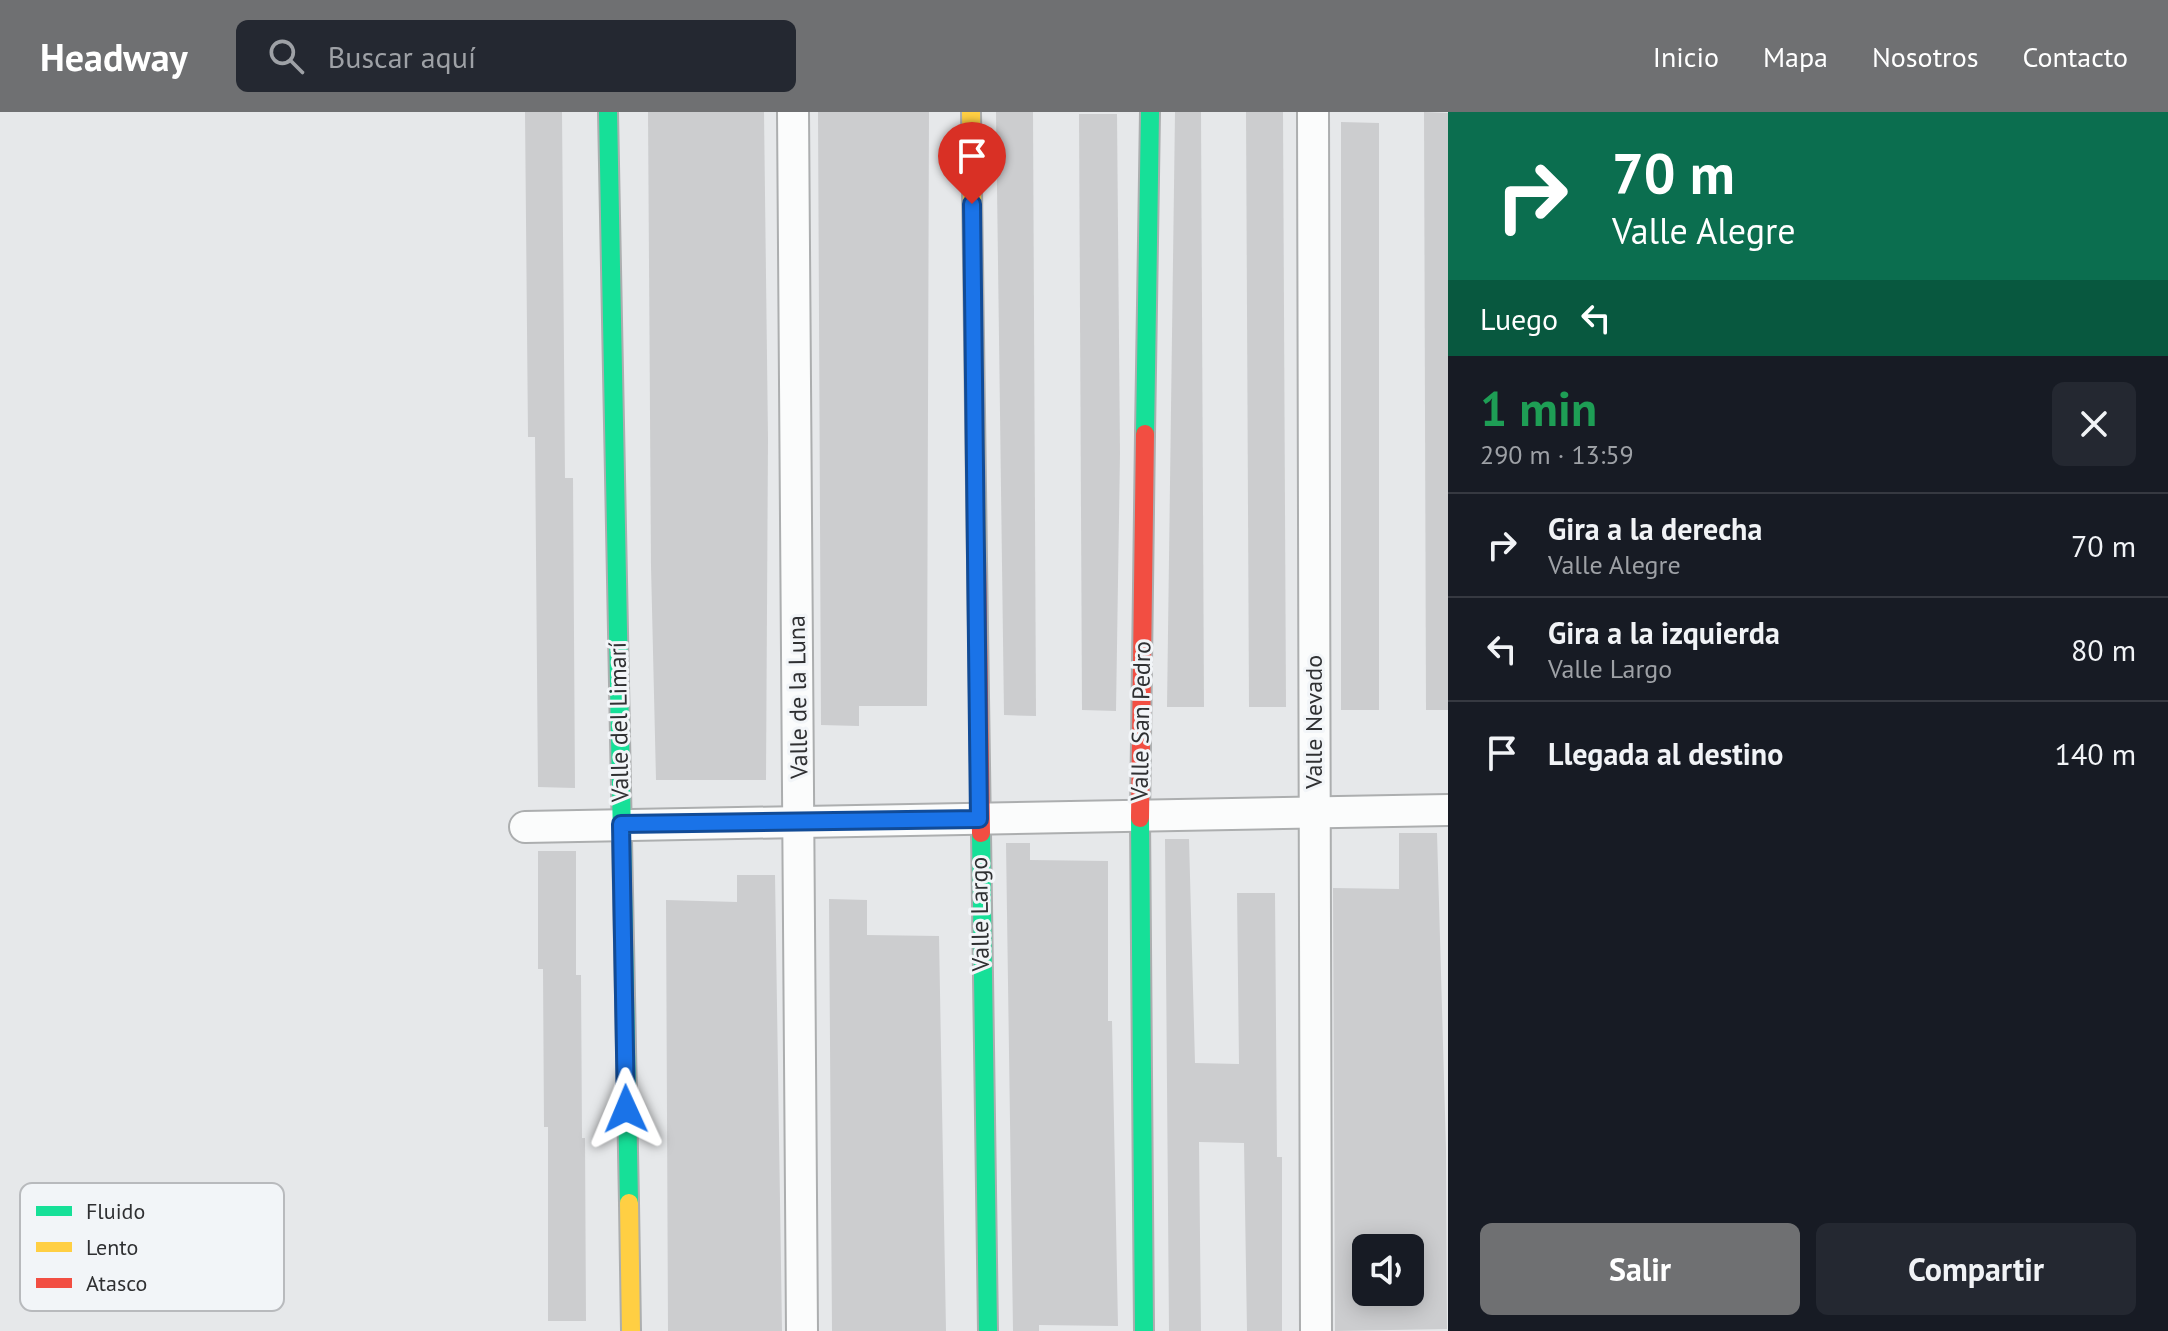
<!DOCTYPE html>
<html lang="es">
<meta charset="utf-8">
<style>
:root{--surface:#171b24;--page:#242831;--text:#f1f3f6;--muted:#9ea1a6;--line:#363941;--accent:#6f7072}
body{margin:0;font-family:"PT Sans",sans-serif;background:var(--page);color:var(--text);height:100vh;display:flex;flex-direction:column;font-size:30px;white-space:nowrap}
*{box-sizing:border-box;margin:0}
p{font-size:26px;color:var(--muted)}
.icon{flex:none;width:44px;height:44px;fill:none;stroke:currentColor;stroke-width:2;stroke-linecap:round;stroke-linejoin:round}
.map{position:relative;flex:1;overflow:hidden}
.sheet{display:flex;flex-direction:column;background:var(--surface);width:720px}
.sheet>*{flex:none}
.banner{background:#0b6e4f;color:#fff;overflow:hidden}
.buttons{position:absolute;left:1352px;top:1122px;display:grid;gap:16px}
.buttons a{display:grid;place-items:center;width:72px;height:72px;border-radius:12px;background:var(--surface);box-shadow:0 4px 20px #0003;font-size:40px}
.pin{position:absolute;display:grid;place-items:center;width:68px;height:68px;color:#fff;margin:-82px -34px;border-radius:50% 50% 50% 0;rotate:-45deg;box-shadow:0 0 8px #0007}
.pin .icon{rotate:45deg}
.me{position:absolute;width:88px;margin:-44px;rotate:359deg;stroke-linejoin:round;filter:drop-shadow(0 0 6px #0008)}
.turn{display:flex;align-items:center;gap:28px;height:168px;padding:0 32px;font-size:36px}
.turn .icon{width:104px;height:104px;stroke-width:2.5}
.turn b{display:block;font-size:56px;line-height:68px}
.then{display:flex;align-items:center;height:76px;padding:0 32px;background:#0003;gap:16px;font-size:30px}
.round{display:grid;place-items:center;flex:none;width:84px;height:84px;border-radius:12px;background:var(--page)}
.overview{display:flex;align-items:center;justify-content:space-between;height:136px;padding:0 32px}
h1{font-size:48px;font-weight:800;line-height:60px;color:#1e9e55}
.button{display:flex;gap:16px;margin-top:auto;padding:16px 32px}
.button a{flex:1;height:92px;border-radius:12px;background:var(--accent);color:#fff;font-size:32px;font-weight:800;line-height:92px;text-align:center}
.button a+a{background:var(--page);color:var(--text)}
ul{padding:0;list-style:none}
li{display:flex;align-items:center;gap:24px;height:104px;padding:0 32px;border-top:2px solid var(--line)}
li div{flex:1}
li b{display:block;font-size:30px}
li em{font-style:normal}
header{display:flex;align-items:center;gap:48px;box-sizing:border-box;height:112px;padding:0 40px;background:var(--accent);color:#fff}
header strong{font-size:38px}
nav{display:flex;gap:44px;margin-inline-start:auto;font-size:28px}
.search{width:560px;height:72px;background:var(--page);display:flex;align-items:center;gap:20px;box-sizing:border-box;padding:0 28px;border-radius:12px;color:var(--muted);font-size:30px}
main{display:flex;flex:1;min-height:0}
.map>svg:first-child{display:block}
.building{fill:#cccdcf;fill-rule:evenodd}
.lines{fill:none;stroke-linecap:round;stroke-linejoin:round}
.street-casing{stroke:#acaeaf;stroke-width:34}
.fast-casing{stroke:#acaeaf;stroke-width:22}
.slow-casing{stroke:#acaeaf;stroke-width:22}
.jam-casing{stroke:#acaeaf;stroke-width:22}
.street{stroke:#fbfcfc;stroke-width:30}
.fast{stroke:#16e098;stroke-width:18}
.slow{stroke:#ffcf43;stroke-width:18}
.jam{stroke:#f24e42;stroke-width:18}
.route-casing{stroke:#114b97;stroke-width:20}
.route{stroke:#1a73e8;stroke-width:14}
.labels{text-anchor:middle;stroke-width:6;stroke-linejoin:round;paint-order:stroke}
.street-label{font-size:24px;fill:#2f3032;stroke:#f2f5f8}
.key{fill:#f2f5f8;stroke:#b8babd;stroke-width:2}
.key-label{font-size:22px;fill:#2f3032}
</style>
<header>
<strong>Headway</strong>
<div class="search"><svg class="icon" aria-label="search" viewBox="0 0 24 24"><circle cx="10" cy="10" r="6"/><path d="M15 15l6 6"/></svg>Buscar aquí</div>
<nav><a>Inicio</a><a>Mapa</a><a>Nosotros</a><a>Contacto</a></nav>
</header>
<main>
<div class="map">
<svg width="1448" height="1219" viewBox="0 0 1448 1219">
<rect width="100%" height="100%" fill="#e6e8ea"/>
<g class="building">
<polygon points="525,0 562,0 565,366 573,366 575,676 538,675 535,325 528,325"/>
<polygon points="648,0 764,0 768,327 766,668 656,668 651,454"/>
<polygon points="818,0 929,0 927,594 859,594 859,614 821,613"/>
<polygon points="996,0 1033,0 1036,604 1004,603"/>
<polygon points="1175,0 1201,0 1204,595 1167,595"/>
<polygon points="1246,0 1283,0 1286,595 1249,595"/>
<polygon points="1424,0 1448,1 1448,598 1426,598"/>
<polygon points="1079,2 1117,2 1120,341 1116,599 1082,598"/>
<polygon points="1341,10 1379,11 1379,598 1341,598"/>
<path d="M1399 721H1437L1446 1037 1447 1217 1335 1219 1333 776 1399 777ZM1366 1136H1410L1409 1186 1366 1185Z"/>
<polygon points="1165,727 1189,727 1195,951 1239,952 1237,781 1275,781 1277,1045 1282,1045 1282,1219 1247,1219 1244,1031 1199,1030 1201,1219 1169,1219"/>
<polygon points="1006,731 1030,731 1030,748 1108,749 1108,909 1112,909 1118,1214 1039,1213 1039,1219 1013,1219"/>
<polygon points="538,739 576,739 576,863 581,863 582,1026 585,1026 586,1209 548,1209 548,1015 544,1015 543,857 538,857"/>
<polygon points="737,763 775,763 782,1219 668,1219 666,788 737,790"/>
<polygon points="829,787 867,788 867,823 939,824 946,1219 832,1219"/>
</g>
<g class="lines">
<g class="street-casing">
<g id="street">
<polyline points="793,0 802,1219"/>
<polyline points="1313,0 1316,1219"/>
<polyline points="525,715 1448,698"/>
</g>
</g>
<g class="fast-casing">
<g id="fast">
<polyline points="608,0 629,1091"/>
<polyline points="1145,322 1150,0"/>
<polyline points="1140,706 1144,1219"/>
<polyline points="981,721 988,1219"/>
</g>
</g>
<g class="slow-casing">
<g id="slow">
<polyline points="971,0 977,449"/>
<polyline points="629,1091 631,1219"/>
</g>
</g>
<g class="jam-casing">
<g id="jam">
<polyline points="977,449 981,721"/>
<polyline points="1140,706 1145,322"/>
</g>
</g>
<use href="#street" class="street"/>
<use href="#fast" class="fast"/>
<use href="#slow" class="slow"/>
<use href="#jam" class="jam"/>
</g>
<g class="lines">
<g class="route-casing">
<polyline id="route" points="626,997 621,712 979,707 972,92"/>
</g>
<use href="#route" class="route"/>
</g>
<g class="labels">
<g class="street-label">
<text transform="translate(798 585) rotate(-91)" y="8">Valle de la Luna</text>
<text transform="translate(1141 609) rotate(-89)" y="8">Valle San Pedro</text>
<text transform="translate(619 610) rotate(-91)" y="8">Valle del Limarí</text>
<text transform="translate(1314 610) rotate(-90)" y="8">Valle Nevado</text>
<text transform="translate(980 802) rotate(-91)" y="8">Valle Largo</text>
</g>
</g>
<rect x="20" y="1071" width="264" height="128" rx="12" class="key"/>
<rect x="36" y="1094" width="36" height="10" fill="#16e098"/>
<rect x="36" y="1130" width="36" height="10" fill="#ffcf43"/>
<rect x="36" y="1166" width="36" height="10" fill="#f24e42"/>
<g class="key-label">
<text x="86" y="1107">Fluido</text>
<text x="86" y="1143">Lento</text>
<text x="86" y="1179">Atasco</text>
</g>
</svg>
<div class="buttons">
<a><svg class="icon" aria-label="sound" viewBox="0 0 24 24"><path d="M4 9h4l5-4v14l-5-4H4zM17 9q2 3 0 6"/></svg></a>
</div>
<div class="pin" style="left:972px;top:92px;background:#d93025"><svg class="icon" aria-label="arrive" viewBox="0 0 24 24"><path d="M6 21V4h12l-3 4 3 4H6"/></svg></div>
<svg class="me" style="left:626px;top:997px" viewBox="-20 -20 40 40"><path d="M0-17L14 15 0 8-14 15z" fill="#1a73e8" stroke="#fff" stroke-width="4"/></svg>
</div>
<section class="sheet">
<div class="banner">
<div class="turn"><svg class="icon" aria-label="right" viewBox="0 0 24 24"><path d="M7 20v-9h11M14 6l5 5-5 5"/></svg><div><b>70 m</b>Valle Alegre</div></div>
<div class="then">Luego<svg class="icon" aria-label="left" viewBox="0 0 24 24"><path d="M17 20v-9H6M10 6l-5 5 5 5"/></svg></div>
</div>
<div class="overview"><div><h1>1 min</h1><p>290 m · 13:59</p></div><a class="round"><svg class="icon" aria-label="close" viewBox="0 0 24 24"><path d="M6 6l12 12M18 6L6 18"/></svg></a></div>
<ul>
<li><svg class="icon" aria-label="right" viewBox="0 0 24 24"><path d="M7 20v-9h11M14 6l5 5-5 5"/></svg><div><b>Gira a la derecha</b><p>Valle Alegre</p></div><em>70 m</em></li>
<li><svg class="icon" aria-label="left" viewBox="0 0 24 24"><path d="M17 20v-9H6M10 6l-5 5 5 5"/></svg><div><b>Gira a la izquierda</b><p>Valle Largo</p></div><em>80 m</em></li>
<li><svg class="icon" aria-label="arrive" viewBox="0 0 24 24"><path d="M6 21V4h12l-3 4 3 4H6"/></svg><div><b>Llegada al destino</b></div><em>140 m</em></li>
</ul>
<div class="button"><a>Salir</a><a>Compartir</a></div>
</section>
</main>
